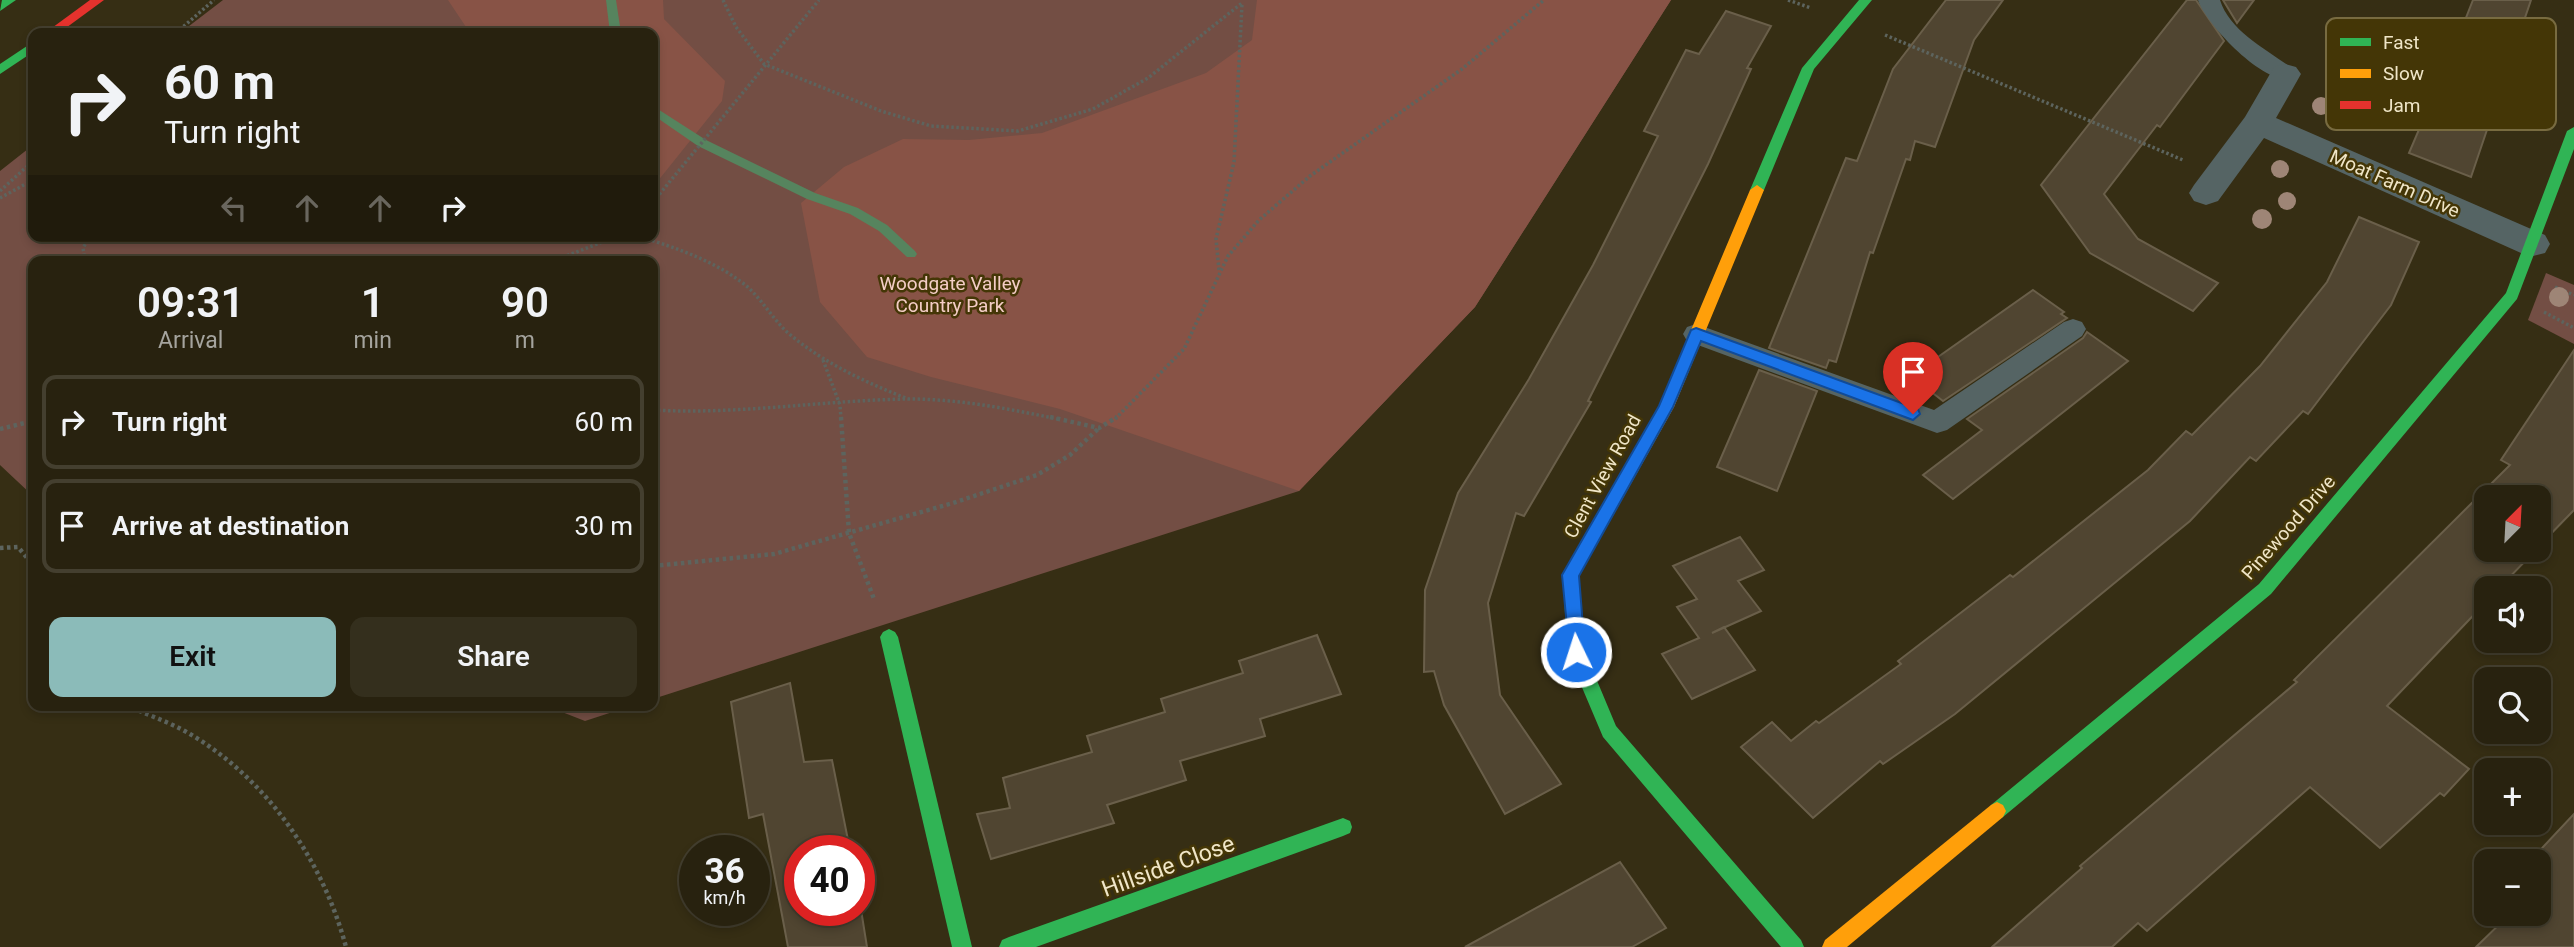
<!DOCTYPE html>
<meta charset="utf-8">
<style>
:root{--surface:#28220f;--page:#342f1d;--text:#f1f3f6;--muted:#a5a49e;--line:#443f2f;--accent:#8bbbb9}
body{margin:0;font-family:Roboto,sans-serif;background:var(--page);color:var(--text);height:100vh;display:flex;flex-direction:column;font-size:26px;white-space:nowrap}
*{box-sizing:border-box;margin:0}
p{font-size:23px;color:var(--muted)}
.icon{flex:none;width:38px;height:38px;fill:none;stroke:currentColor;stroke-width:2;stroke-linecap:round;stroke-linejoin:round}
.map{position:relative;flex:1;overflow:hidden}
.sheet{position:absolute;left:28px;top:256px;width:630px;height:455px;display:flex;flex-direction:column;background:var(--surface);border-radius:14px;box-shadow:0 4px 10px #0003,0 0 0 2px var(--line)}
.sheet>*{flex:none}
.guide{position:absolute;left:28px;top:28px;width:630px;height:214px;border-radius:14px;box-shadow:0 4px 10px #0003,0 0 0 2px var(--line);background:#28220f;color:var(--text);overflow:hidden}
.needle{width:46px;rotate:24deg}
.tools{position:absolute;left:2474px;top:485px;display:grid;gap:14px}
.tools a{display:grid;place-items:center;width:77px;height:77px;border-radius:14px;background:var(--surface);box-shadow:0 4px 10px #0003,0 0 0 2px var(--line);font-size:35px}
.speed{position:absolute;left:679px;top:835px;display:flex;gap:14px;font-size:35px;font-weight:700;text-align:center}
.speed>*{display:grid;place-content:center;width:91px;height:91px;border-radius:50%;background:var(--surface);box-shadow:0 4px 10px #0003,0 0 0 2px var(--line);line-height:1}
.speed small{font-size:18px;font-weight:400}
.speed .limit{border:10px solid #d22;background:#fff;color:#111}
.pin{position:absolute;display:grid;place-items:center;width:60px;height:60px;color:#fff;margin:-72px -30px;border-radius:50% 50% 50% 0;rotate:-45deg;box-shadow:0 0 7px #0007}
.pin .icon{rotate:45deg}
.me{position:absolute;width:77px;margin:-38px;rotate:356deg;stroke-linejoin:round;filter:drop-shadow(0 0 5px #0008)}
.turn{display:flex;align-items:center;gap:24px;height:147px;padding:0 21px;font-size:32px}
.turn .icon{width:91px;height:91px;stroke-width:2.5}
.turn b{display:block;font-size:49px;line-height:60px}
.lanes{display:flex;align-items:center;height:66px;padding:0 21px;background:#0003;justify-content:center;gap:35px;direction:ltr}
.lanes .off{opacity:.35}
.eta{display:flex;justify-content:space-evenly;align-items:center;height:119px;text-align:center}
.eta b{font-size:42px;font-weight:600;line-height:49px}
.action{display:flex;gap:14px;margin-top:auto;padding:14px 21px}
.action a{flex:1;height:80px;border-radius:14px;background:var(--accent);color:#111;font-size:28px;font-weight:600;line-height:80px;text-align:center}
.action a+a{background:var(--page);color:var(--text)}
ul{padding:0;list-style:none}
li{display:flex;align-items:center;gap:21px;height:94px;margin:0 14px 10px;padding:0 7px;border:4px solid var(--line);border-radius:14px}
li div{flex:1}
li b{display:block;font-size:26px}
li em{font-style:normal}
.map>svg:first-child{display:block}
.green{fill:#734e44}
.forest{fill:#885346}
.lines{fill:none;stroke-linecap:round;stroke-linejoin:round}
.stream{fill:#56845e;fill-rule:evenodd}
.building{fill:#504531;stroke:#6a5f4a;stroke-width:2}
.path-far1{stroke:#5d645e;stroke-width:3.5;stroke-dasharray:2.5 2.5;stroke-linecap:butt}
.path{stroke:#5d645e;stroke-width:4.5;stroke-dasharray:3.5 3.5;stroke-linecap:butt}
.lane{fill:#556464;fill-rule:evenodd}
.street{fill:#556464;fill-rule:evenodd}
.fast{fill:#30b455;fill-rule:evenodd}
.slow{fill:#ff9f0a;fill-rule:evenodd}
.jam{fill:#e5322d;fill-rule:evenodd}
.tree{fill:#9e8576}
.route{fill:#1a73e8;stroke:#114b97;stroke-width:2}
.labels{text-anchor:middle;stroke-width:5;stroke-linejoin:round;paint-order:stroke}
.street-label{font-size:19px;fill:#f0e6c8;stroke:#443606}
.park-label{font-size:19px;fill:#f4cdc6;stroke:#443606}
.near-street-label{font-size:23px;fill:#f0e6c8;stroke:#443606}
.key{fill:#443606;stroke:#786b40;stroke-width:2}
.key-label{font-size:19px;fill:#f0e6c8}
</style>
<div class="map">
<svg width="2574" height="947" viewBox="0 0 2574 947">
<rect width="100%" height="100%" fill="#362e14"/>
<g class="green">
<polygon points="223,0 1671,0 1475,307 1299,491 653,699 653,261 33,261 33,496 0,465 0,171 33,145 33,236 653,236 653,33 180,33"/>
<polygon points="2546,273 2574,285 2574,344 2528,320"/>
<polygon points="544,705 634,705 585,721"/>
</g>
<g class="forest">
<polygon points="448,0 663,0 664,19 725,81 722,101 653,187 653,33 470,33"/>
<polygon points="1257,0 1671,0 1475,307 1299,491 1060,409 931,377 867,357 820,302 801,203 844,167 903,139 969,140 1042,133 1206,73 1252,40"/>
</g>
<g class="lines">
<g class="stream">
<polygon points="606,0 616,0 621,33 610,33"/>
<polygon points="653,106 706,140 815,193 858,208 887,225 915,251 917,254 915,257 907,257 879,231 850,214 807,199 698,146 653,115"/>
</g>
</g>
<g class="building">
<polygon points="1946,0 2003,0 1974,40 1935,147 1915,141 1910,160 1906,159 1873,253 1870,252 1836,362 1829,360 1826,368 1769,348 1846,158 1857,161 1893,69"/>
<polygon points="2187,0 2196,0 2224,41 2160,127 2157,125 2104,194 2138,239 2218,283 2193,311 2090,253 2041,185"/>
<polygon points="2223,0 2254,0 2237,23"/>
<polygon points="2473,0 2531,0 2471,177 2409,153 2426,113 2428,114"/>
<polygon points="1726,11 1771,26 1747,68 1751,69 1708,164 1588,401 1591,402 1524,516 1516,513 1488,603 1500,695 1561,784 1505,814 1444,705 1434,671 1424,672 1425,590 1458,493 1529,379 1593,265 1658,136 1644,131 1686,50 1699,54"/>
<polygon points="2359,217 2419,242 2391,305 2308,414 2303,411 2256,461 2250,457 2190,521 1955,714 1883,764 1880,761 1813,818 1741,747 1772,722 1791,741 1816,721 1819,723 1901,664 1898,661 2010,575 2013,577 2148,470 2186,431 2192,435 2260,366 2327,282"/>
<polygon points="2033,290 2064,312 2061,314 2067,318 1943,401 1911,376"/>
<polygon points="2087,332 2128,361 1953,499 1923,475 1982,430 1967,419 2083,338"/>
<polygon points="2574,350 2574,510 2539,546 2539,497 2487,497 2487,550 2536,550 2499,588 2487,588 2487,601 2387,706 2469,769 2444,796 2440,793 2380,848 2310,787 2147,931 2138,923 2112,947 1992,947 2082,868 2080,866 2297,682 2294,680 2510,465 2501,460"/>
<polygon points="1759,370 1817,391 1777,491 1717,467"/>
<polygon points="1740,537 1764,570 1738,581 1761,611 1712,633 1724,627 1755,670 1692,699 1662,654 1699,638 1677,607 1697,599 1673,566"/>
<polygon points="1317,635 1341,694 1260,719 1265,736 1180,761 1186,780 1107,805 1114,823 991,859 977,814 1010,808 1003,778 1092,752 1087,736 1165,712 1161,699 1243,673 1239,661"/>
<polygon points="790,683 804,762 832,760 850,850 800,850 800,910 859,910 859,897 867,947 788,947 763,814 749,818 731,702"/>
<polygon points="2574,814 2574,947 2476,947 2510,914 2539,914 2539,861 2530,861"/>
<polygon points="1620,862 1666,928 1632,947 1465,947"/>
</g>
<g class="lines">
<g class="path-far1">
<polyline points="723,0 736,27 764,64 881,111 931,126 1018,131 1093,109 1148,78 1242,3"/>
<polyline points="1788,0 1811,8"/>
<polyline points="176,33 214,0"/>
<polyline points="1885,35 2183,160"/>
<polyline points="0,191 33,161"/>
<polyline points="0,198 33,180"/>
<polyline points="653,202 819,0"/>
<path d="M638 236C673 247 710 259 740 281 759 294 770 316 787 332 823 363 865 382 908 399"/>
<polyline points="85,261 83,248 90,236"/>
<polyline points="553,261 618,236"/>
<polyline points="1219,270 1216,239 1234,162 1242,4"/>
<polyline points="2555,287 2574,295"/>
<polyline points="2544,312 2574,328"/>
<polyline points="823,360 840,405 841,419"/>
<path d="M653 410C739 415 824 400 910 399 960 399 1009 409 1058 419"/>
<polyline points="1115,419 1184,349 1228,256 1259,220 1310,176 1462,69 1544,0"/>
</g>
<g class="path">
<polyline points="841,417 849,533 874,599"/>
<polyline points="1050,417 1099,428 1117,417"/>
<polyline points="0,429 33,421"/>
<polyline points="0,548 18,547 33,565"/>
<polyline points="653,566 774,554 953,503 1037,475 1070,455 1099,428"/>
<path d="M126 705C147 715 170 722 190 734 268 780 323 861 346 947"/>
</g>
<g class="lane">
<path d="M2198 0H2220C2230 32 2268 50 2293 69L2296 74 2293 79C2266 87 2206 25 2198 0Z"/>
<polygon points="2073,319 2082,322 2086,329 2082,336 1947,430 1937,433 1687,341 1683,334 1687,327 1696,324 1934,410 2064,322"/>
</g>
<polygon class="street" points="2285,64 2296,67 2301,74 2276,118 2545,235 2550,244 2545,253 2533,256 2521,253 2264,138 2218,201 2206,205 2194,201 2189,193 2194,185 2245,117 2274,67"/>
<g class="fast">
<polygon points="2,0 16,0 0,11"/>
<polygon points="1859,0 1872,0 1814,69 1764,190 1757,195 1752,193 1750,190 1802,68"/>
<polygon points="33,42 33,52 0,74 0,64"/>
<polygon points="2574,127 2574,149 2517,299 2271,594 2003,817 1997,820 1991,817 1988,811 1991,805 2259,584 2506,293 2567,131"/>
<polygon points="1586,541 1592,543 1594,548 1579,576 1585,652 1616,726 1801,940 1804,947 1781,947 1603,737 1567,652 1563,575 1580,543"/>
<polygon points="889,629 895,632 898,637 972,947 952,947 880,637 883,632"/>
<polygon points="1343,818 1350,821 1352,827 1350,833 1343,836 1036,947 999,947 1002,940 1009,937"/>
</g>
<g class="slow">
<polygon points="1757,185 1764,190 1674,407 1592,553 1586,555 1580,553 1578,548 1580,543 1659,406 1750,190"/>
<polygon points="1997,802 2003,805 2006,811 2003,817 1847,947 1822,947 1825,940 1991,805"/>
</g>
<polygon class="jam" points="90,0 104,0 59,33 45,33"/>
</g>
<g class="tree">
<circle cx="2321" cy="106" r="9"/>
<circle cx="2280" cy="169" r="9"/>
<circle cx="2287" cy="201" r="9"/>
<circle cx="2262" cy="219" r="10"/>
<circle cx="2559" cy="297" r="10"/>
</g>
<polygon class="route" points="1696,328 1918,409 1920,414 1913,420 1701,341 1673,407 1579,576 1585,652 1576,659 1570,657 1562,575 1659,406 1691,330"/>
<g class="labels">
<g class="street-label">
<text transform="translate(2395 183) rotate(24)" y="7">Moat Farm Drive</text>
<text transform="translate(1602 476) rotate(-61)" y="7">Clent View Road</text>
<text transform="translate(2288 527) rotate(-49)" y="7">Pinewood Drive</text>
</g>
<g class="park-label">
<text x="950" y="290">Woodgate Valley<tspan x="950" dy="22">Country Park</tspan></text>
</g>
<g class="near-street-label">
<text transform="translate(1168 866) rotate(-20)" y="8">Hillside Close</text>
</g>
</g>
<rect x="2326" y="18" width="230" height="112" rx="10" class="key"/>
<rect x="2340" y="38" width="31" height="8" fill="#30b455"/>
<rect x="2340" y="69" width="31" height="9" fill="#ff9f0a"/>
<rect x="2340" y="101" width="31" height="8" fill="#e5322d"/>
<g class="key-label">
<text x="2383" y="49">Fast</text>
<text x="2383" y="80">Slow</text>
<text x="2383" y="112">Jam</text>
</g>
</svg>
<div class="tools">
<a><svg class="needle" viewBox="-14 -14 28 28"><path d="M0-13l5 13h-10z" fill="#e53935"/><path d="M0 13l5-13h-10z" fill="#a5a49e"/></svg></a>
<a><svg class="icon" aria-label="sound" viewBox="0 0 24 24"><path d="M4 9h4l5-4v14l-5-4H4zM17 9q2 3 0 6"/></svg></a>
<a><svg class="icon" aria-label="search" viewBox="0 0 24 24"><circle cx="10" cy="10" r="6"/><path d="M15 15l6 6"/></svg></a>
<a>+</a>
<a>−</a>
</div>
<div class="speed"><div>36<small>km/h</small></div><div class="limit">40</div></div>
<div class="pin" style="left:1913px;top:414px;background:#d93025"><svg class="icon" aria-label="arrive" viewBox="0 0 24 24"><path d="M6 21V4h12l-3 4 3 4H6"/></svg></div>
<svg class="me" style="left:1576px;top:652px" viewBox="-20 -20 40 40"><circle r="17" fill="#1a73e8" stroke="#fff" stroke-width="3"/><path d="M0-11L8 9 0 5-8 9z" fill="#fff"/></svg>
<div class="guide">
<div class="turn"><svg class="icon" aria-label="right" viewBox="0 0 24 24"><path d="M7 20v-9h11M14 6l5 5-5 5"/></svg><div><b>60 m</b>Turn right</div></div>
<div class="lanes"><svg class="icon off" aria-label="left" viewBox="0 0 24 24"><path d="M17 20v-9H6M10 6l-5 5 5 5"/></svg><svg class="icon off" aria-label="ahead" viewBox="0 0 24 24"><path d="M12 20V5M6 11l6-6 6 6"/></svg><svg class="icon off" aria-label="ahead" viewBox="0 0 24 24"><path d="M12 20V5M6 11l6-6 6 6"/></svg><svg class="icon" aria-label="right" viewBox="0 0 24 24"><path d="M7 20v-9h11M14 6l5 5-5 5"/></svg></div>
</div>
<section class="sheet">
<div class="eta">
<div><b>09:31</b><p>Arrival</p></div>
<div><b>1</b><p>min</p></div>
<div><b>90</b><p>m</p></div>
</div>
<ul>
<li><svg class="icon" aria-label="right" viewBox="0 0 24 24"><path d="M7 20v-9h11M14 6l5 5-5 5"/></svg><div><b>Turn right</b></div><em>60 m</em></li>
<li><svg class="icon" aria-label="arrive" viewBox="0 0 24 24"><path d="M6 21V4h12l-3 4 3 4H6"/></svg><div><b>Arrive at destination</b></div><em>30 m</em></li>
</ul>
<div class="action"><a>Exit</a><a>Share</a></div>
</section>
</div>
